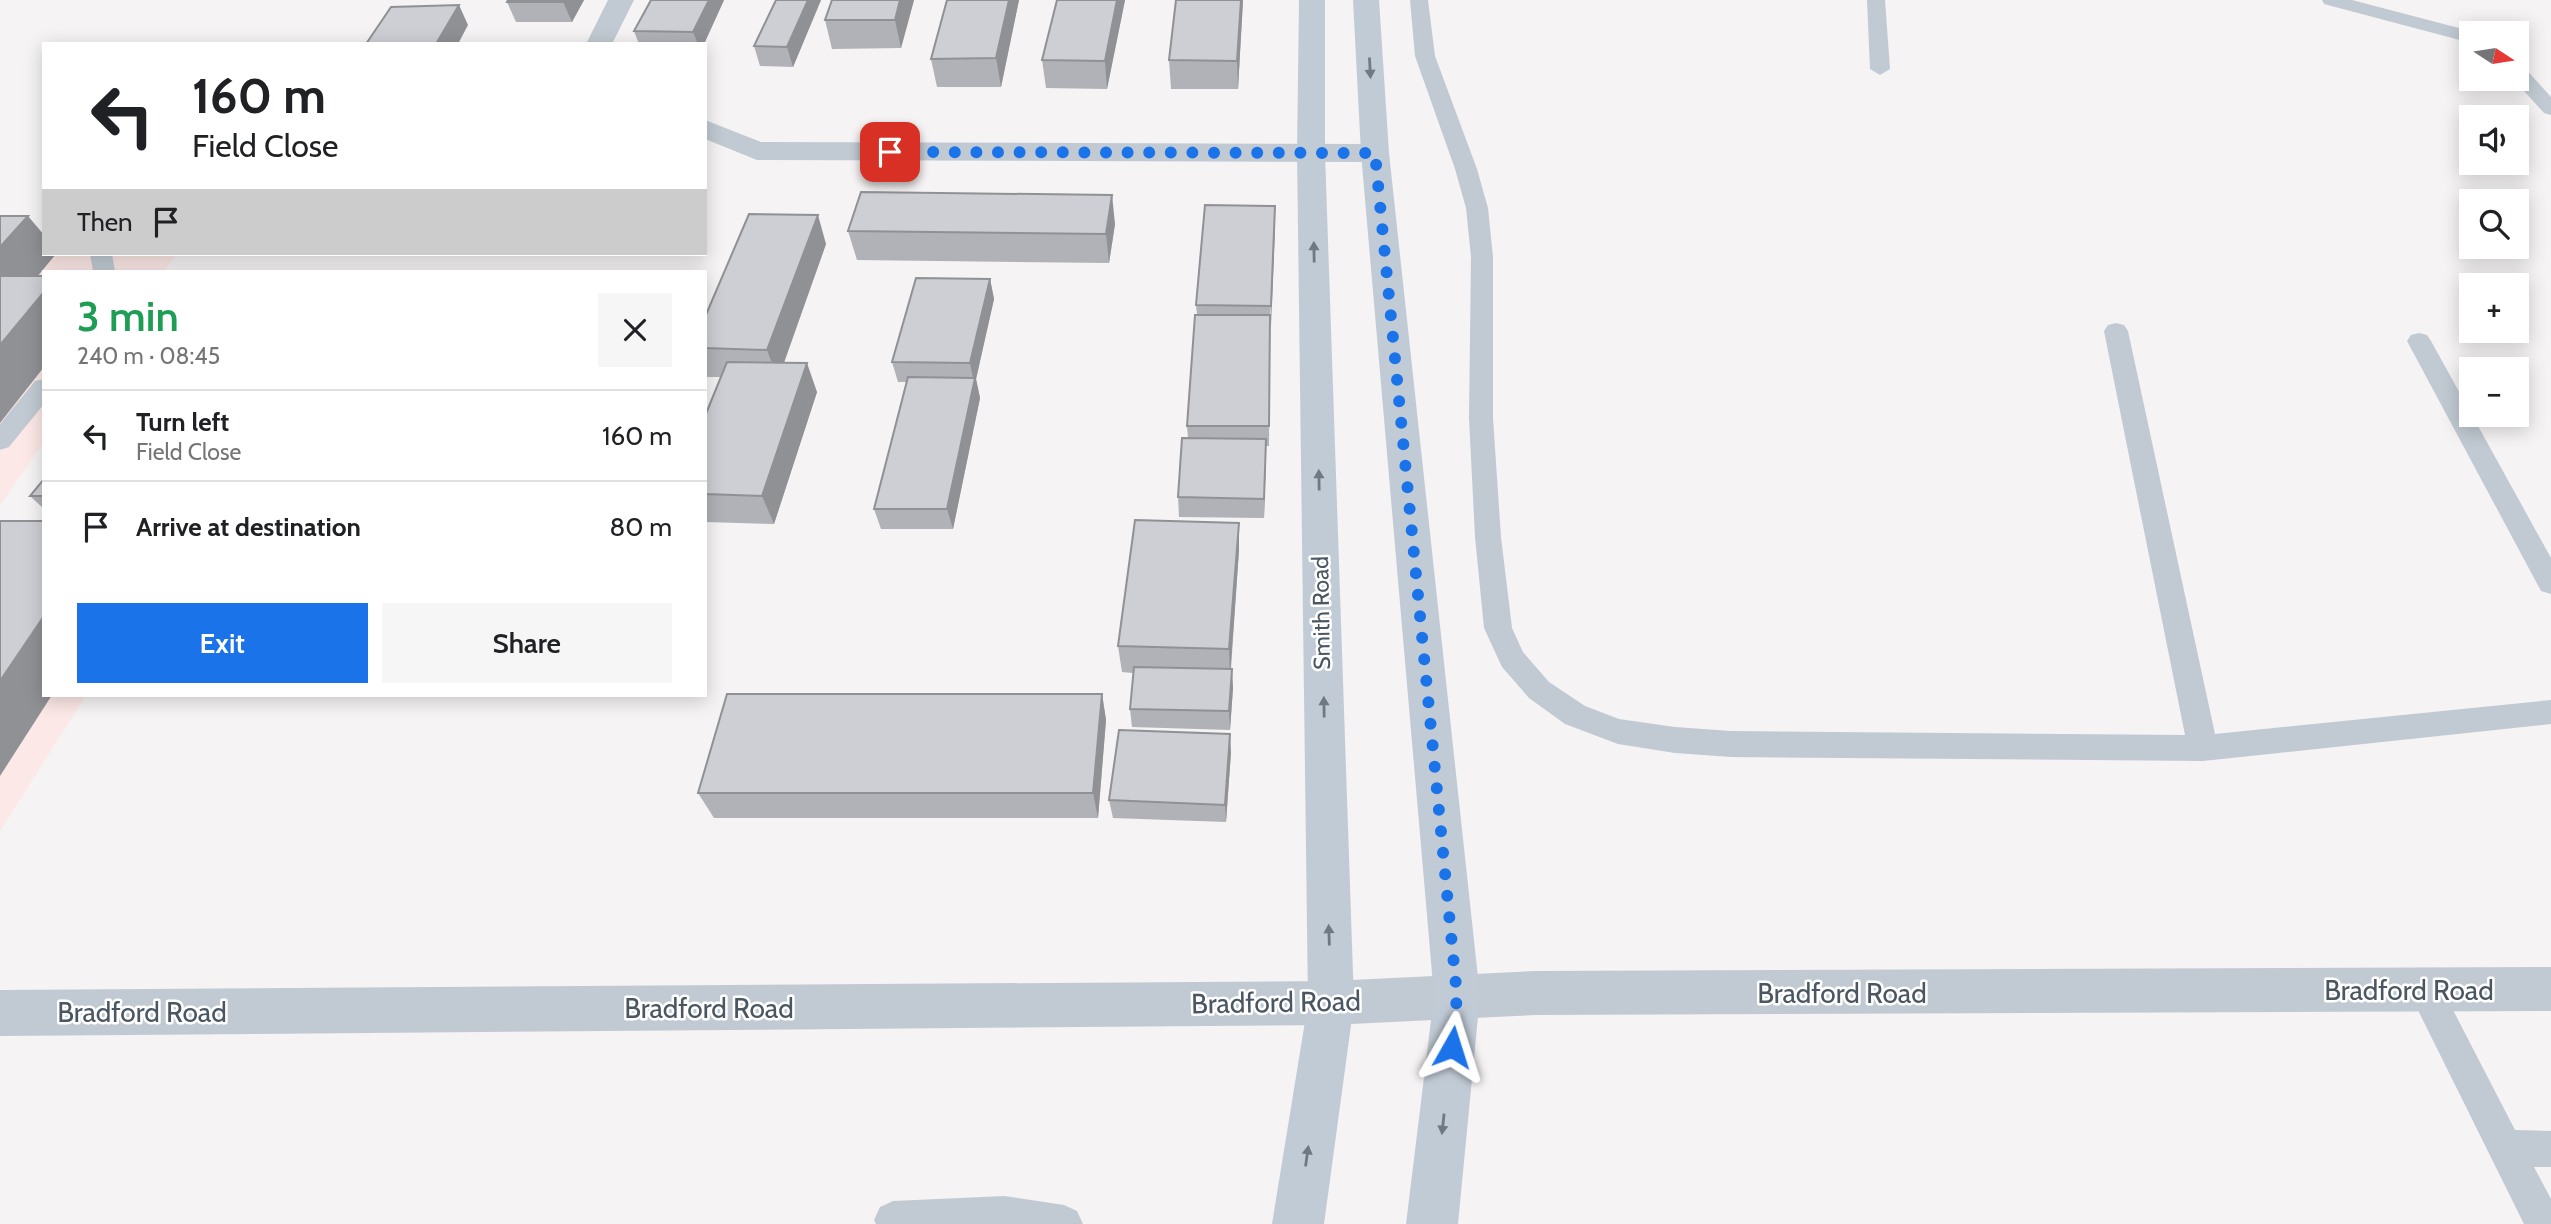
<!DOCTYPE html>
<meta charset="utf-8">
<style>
:root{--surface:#fff;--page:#f6f6f6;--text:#202124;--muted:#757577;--line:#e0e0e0;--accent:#1a73e8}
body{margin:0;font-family:Cabin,sans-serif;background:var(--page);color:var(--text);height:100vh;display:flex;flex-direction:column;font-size:26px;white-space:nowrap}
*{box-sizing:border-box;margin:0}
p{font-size:23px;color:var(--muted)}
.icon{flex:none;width:38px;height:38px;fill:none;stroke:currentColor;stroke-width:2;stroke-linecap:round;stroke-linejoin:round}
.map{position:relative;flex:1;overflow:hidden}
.panel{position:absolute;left:42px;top:270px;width:665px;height:427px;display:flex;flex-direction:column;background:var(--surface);border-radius:0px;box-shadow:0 4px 18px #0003}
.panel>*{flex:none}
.guide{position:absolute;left:42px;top:42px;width:665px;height:214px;border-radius:0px;box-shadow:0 4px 18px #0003;background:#fff;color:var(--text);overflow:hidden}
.needle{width:46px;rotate:102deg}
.fabs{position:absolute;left:2459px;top:21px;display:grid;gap:14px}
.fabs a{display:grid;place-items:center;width:70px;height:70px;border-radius:0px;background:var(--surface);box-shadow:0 4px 18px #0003;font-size:35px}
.pin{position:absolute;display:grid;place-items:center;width:60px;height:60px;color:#fff;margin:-30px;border-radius:14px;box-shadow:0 4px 10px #0006}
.me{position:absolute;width:77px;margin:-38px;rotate:6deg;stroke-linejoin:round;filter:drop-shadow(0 0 5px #0008)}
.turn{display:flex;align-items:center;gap:24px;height:147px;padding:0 35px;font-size:32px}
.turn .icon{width:91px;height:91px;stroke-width:2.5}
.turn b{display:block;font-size:49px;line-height:60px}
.then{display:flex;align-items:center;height:66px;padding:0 35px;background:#0003;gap:14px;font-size:26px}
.round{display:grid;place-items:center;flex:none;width:74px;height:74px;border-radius:0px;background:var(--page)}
.head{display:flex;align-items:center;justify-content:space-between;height:119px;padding:0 35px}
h1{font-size:42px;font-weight:600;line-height:52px;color:#1e9e55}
.action{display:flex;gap:14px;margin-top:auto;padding:14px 35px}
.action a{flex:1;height:80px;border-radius:0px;background:var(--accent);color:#fff;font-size:28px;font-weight:600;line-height:80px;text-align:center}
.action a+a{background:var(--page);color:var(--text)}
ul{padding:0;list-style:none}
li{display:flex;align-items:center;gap:21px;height:91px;padding:0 35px;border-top:2px solid var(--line)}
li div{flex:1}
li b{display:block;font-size:26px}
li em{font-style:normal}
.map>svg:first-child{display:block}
.medical{fill:#fce8e6}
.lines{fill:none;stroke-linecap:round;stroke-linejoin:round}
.service{fill:#c1cad2;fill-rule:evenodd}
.minor{fill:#c1cad2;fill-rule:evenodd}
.tertiary{fill:#c1cad2;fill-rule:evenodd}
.secondary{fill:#c1cbd6;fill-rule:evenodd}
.wall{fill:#b0b2b7}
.shaded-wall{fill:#909195}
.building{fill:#cdcfd5;stroke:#909195;stroke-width:2}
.oneway{fill:#6e7984}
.route{stroke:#1a73e8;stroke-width:12;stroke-dasharray:0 21.6}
.labels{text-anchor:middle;stroke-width:5;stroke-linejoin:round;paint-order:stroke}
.street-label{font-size:23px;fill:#4a5661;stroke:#fff}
.near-street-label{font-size:28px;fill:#4a5661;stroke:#fff}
</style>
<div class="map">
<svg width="2551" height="1224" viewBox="0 0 2551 1224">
<rect width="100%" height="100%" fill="#f5f3f3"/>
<g class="medical">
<polygon points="0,236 44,254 177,254 164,271 44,271 44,442 0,505"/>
<polygon points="0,545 44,695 86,695 0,831"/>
</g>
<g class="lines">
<g class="service">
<polygon points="1410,0 1428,0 1435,56 1477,169 1488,208 1493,257 1493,418 1501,537 1512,628 1523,652 1549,682 1585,706 1619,719 1675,727 1731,731 2185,735 2104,331 2108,325 2116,323 2124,325 2128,331 2215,734 2551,700 2551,724 2203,761 1731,757 1675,753 1618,744 1565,724 1529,698 1502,667 1484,628 1475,537 1469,418 1471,257 1466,208 1455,169 1415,56"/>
<polygon points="1867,0 1885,0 1890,69 1880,75 1870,69"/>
<polygon points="2322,0 2352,0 2478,33 2471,33 2471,43 2324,4"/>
<polygon points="2516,64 2523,66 2551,97 2551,115 2544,113 2513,79 2516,79"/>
<polygon points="90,254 112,254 115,271 93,271"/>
<polygon points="2419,333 2427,335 2431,341 2551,558 2551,594 2541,591 2407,341 2411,335"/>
<polygon points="44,379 44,404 9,447 0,450 0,424 35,381"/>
<polygon points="2425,974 2437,979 2515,1130 2551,1131 2551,1167 2534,1167 2551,1199 2551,1224 2524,1224 2408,990 2413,979"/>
<polygon points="1004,1196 1064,1205 1077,1211 1083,1224 876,1224 874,1220 880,1207 893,1201"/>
</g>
<g class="minor">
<polygon points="608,0 634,0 612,44 586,44"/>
<polygon points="705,120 761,142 1375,144 1385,147 1389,153 1385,159 1375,162 757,160 705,139"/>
<polygon points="1331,981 1348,987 1354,1003 1348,1019 1331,1025 0,1036 0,990"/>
</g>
<polygon class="tertiary" points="2551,967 2551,1011 1535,1015 1331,1025 1314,1019 1308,1003 1314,987 1331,981 1535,971"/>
<g class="secondary">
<polygon points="1299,0 1325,0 1325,153 1354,1003 1324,1224 1272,1224 1308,1003 1297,153"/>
<polygon points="1353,0 1379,0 1389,153 1480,996 1458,1224 1406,1224 1434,996 1361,153"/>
</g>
</g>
<g class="wall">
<polygon points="584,0 572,22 516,22 507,2"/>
<polygon points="651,0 724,0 704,44 639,44 634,31"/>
<polygon points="776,0 821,0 793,67 760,66 754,46"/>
<polygon points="832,0 914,0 901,48 832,49 825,20"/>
<polygon points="1019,0 1001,87 937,87 931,59"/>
<polygon points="1057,0 1125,0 1107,89 1046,88 1042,60"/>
<polygon points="1243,0 1238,89 1171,89 1169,60"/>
<polygon points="1275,206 1270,326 1269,446 1266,446 1264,518 1179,517 1178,497 1188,438 1187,426 1197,315 1196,305"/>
<polygon points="1115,224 1109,263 857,260 848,231"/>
<polygon points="826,244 784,363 817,392 774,524 705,522 705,416 721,377 705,377 705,317"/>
<polygon points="990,279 994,299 976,379 980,398 953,529 881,529 874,509 906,382 898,382 892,362"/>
<polygon points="44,479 44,509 30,496"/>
<polygon points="1239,550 1231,669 1233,688 1230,730 1132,727 1130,709 1133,673 1122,672 1118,646"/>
<polygon points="1102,694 1106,720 1098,818 714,818 698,793"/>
<polygon points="1231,752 1226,822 1113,818 1109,800"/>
</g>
<g class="shaded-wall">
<polygon points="565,0 584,0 572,22 563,2"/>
<polygon points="709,0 724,0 704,44 698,44 693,32"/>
<polygon points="808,0 821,0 793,67 787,47"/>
<polygon points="900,0 914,0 901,48 895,20"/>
<polygon points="1009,0 1019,0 1001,87 996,58"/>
<polygon points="1117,0 1125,0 1107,89 1105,61"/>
<polygon points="1241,0 1243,0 1238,89 1237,61"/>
<polygon points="459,5 468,25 458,44 436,44"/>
<polygon points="1112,195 1115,224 1109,263 1106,234"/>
<polygon points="1275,206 1275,227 1271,326 1271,306"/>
<polygon points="818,215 826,244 778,379 767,350"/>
<polygon points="28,216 44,235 44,254 56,254 2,319 0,317 0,247"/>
<polygon points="990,279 994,299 976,379 980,398 953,529 947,509 974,383 970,363"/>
<polygon points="44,292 44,367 0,423 0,345"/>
<polygon points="807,363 817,392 774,524 762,496"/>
<polygon points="1266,439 1266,459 1264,518 1264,499"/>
<polygon points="1239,523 1239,550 1230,676 1229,649"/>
<polygon points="44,616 44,695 52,695 0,776 0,681"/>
<polygon points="1232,669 1233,688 1230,730 1229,711"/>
<polygon points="1102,694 1106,720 1098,818 1093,793"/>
<polygon points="1230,734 1231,752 1226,822 1225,805"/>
</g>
<g class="building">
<polygon points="508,0 565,0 563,2 507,2"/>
<polygon points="651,0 709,0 693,32 634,31"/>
<polygon points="776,0 808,0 787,47 754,46"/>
<polygon points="832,0 900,0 895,20 825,20"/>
<polygon points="947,0 1009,0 996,58 931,59"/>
<polygon points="1057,0 1117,0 1105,61 1042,60"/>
<polygon points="1176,0 1241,0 1237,61 1169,60"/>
<polygon points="459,5 436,44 366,44 391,7"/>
<polygon points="861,192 1112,195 1106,234 848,231"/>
<polygon points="1205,205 1275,206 1271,306 1196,305"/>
<polygon points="749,214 818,215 767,350 705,348 705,317"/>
<polygon points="0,216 28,216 0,247"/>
<polygon points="0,276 44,276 44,292 0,345"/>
<polygon points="916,278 990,279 970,363 892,362"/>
<polygon points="1195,315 1270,315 1269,426 1187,426"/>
<polygon points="727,362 807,363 762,496 705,494 705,416"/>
<polygon points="908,377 975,378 947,509 874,509"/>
<polygon points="1182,438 1266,439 1264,499 1178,497"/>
<polygon points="44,479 44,496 30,496"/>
<polygon points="1135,520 1239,523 1229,649 1118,646"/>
<polygon points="0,521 44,521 44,616 0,681"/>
<polygon points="1134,667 1232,669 1229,711 1130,709"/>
<polygon points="727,694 1102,694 1093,793 698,793"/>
<polygon points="1119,730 1230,734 1225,805 1109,800"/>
</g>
<defs><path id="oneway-solid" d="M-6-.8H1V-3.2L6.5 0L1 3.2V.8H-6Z" transform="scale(1.75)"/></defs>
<g class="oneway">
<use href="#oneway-solid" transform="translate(1370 68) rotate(87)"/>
<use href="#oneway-solid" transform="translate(1314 252) rotate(-91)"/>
<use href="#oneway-solid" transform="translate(1319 480) rotate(-91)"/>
<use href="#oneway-solid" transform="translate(1324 707) rotate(-91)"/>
<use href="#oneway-solid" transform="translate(1329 935) rotate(-92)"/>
<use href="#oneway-solid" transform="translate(1443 1124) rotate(96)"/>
<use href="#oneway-solid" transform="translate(1307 1156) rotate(-82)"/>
</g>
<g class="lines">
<polyline class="route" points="890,152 1375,153 1457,996 1452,1047"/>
</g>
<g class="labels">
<g class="street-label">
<text transform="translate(1321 613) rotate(-91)" y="8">Smith Road</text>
</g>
<g class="near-street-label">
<text x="2409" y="1000">Bradford Road</text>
<text x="1842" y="1003">Bradford Road</text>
<text transform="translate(1276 1002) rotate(-1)" y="10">Bradford Road</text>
<text x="709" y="1018">Bradford Road</text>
<text x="142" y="1022">Bradford Road</text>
</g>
</g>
</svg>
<div class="fabs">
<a><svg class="needle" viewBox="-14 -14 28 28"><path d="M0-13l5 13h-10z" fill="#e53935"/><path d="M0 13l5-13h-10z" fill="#757577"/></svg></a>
<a><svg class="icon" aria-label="sound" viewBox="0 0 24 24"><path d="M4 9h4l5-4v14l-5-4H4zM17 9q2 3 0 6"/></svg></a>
<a><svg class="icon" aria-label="search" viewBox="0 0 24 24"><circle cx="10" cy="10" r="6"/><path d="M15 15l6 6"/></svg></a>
<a>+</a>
<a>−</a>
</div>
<div class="pin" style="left:890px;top:152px;background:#d93025"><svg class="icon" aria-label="arrive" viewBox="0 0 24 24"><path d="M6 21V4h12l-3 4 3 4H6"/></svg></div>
<svg class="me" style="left:1452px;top:1047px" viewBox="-20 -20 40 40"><path d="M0-17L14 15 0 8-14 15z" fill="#1a73e8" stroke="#fff" stroke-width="4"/></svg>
<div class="guide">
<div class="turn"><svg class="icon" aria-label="left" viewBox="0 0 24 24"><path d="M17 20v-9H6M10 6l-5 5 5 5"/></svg><div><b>160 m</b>Field Close</div></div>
<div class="then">Then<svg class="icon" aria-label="arrive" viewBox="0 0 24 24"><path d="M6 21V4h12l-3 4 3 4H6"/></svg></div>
</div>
<section class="panel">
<div class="head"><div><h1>3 min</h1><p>240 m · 08:45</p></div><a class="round"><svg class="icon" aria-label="close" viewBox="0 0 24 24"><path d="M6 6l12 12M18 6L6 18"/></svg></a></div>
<ul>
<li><svg class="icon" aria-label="left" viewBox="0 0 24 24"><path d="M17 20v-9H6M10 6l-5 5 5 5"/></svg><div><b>Turn left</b><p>Field Close</p></div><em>160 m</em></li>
<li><svg class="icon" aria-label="arrive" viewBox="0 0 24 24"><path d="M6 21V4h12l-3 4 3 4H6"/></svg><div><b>Arrive at destination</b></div><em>80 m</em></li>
</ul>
<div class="action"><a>Exit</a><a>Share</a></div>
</section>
</div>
